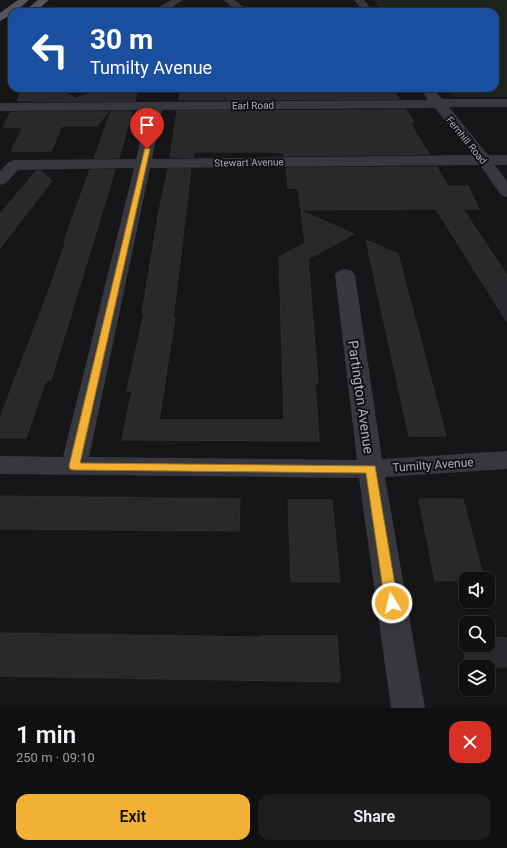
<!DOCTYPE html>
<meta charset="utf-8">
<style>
:root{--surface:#101012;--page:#1e1e20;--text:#f1f3f6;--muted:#9c9d9f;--line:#303032;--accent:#f2b134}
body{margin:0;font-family:Roboto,sans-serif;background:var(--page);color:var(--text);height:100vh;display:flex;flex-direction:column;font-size:15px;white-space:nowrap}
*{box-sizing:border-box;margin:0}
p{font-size:13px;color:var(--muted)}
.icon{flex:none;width:22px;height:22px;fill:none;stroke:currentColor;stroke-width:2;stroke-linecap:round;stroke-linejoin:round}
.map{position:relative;height:708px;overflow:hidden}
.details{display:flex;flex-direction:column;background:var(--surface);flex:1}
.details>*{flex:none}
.banner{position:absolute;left:8px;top:8px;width:491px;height:84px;border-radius:12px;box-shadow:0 1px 3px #0004,0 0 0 1px var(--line);background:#1a4fa0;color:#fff;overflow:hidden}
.controls{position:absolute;left:459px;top:572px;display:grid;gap:8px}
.controls a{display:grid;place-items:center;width:36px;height:36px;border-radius:8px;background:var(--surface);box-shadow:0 1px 3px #0004,0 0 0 1px var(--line);font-size:20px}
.pin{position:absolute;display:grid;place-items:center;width:34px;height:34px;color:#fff;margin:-41px -17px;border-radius:50% 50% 50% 0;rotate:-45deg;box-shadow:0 0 4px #0007}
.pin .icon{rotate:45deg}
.me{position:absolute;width:44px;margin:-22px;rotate:351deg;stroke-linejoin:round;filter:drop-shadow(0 0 3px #0008)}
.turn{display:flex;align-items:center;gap:14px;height:84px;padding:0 16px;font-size:18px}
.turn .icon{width:52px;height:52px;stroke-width:2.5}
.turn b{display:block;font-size:28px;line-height:34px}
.round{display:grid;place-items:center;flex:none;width:42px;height:42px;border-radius:12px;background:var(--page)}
.head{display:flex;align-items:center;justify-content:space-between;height:68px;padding:0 16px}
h1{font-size:24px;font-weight:600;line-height:30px}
.button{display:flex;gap:8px;margin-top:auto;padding:8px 16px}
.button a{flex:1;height:46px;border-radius:12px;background:var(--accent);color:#111;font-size:16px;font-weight:600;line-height:46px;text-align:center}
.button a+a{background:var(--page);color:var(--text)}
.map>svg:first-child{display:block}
.green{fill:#1c231d}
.building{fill:#29292c;stroke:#303034}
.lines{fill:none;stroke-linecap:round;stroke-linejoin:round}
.minor{fill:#37383d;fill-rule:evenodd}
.primary{fill:#53555c;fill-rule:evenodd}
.route{fill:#f2b134;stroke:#9d7322}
.labels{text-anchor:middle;stroke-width:4;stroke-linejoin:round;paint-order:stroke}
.far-street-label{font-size:10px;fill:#a8adb8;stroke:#111113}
.street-label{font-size:12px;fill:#a8adb8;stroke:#111113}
.near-street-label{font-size:14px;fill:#a8adb8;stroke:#111113}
</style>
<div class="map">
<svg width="507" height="708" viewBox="0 0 507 708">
<rect width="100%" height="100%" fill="#161618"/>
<polygon class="green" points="374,0 507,0 507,97 453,97 446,88 495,88 495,12 384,12"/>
<g class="building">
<polygon points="37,88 56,88 75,98 109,88 138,88 135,101 17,101 21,92"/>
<polygon points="181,88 392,88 399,99 179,100"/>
<polygon points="406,110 414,122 410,123 429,154 284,156 284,153 265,152 194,152 193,157 170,157 177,111"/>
<polygon points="11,112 108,112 97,126 62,126 51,151 11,151 23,127 3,127"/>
<polygon points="111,112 132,112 119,158 94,158"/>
<polygon points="437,167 448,186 468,186 479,209 463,209 507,275 507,322 436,209 301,210 298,188 288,188 286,168"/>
<polygon points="168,169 191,169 175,302 173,318 175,318 159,420 284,420 279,257 305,243 301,211 354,234 308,259 318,383 315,383 319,441 122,440 132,391 127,391 144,313 142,313 159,211"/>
<polygon points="90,170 115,170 51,380 46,380 26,438 0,438 0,418 49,290 66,241 64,241"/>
<polygon points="36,171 41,171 52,181 0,248 0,214"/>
<polygon points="366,240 398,254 446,436 409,436"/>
<polygon points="0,496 240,499 239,531 0,529"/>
<polygon points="419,499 463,499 484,579 435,581"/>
<polygon points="288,500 332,500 340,582 291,582"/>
<polygon points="0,633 260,637 260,636 337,636 340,682 0,676"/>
<polygon points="461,637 466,637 466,645 488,645 488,637 507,638 507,667 467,667"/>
</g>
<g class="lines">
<g class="minor">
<polygon points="171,0 183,0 164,12 151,12"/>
<polygon points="224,0 235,0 249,12 238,12"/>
<polygon points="354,0 364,0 374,12 364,12"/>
<path d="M420 88H433L442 99H507V107H449L488 155H507V165H495L507 181V197L501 195 480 165 150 168 89 457 357 460 335 275 338 271 345 269 352 271 355 275 382 459 507 451V469L385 477 425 708H391L359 478 0 474V456L63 457 134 168 18 170 6 183 0 185V171L9 162 14 160 136 159 148 110 0 111V103L428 100ZM435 108 472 155 152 159 162 110Z"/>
</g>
<g class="primary">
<polygon points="18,0 29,0 15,12 12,12 12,14 0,21 0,13"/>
<polygon points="38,0 49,0 35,12 23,12"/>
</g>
</g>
<polygon class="route" points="145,148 150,149 80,463 375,466 398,603 396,607 392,609 387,607 385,603 366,473 74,470 70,469 69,466"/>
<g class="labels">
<g class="far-street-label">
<text transform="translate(253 105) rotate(-1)" y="4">Earl Road</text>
<text transform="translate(467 140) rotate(51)" y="4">Fernhill Road</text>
<text transform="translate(249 162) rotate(-1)" y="4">Stewart Avenue</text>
</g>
<g class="street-label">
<text transform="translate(433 465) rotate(-4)" y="4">Tumilty Avenue</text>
</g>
<g class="near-street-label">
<text transform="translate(361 397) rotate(82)" y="5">Partington Avenue</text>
</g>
</g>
</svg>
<div class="controls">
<a><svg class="icon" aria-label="sound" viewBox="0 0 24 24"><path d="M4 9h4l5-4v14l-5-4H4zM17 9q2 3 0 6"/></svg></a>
<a><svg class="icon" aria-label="search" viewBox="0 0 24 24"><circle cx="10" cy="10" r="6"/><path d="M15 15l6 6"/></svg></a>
<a><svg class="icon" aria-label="layers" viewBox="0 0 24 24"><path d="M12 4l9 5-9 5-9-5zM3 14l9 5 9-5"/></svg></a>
</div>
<div class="pin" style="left:147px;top:149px;background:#d93025"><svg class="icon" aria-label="arrive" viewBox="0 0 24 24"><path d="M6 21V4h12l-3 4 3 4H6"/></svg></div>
<svg class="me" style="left:392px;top:603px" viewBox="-20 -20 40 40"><circle r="17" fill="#f2b134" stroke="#fff" stroke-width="3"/><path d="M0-11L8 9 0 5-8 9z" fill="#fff"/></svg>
<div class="banner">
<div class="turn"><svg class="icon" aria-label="left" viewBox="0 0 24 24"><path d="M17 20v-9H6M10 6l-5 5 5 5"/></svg><div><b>30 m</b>Tumilty Avenue</div></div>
</div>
</div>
<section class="details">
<div class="head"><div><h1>1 min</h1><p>250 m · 09:10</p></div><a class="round" style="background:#d93025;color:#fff"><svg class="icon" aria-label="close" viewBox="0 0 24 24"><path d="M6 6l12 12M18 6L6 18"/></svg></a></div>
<div class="button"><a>Exit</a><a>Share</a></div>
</section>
